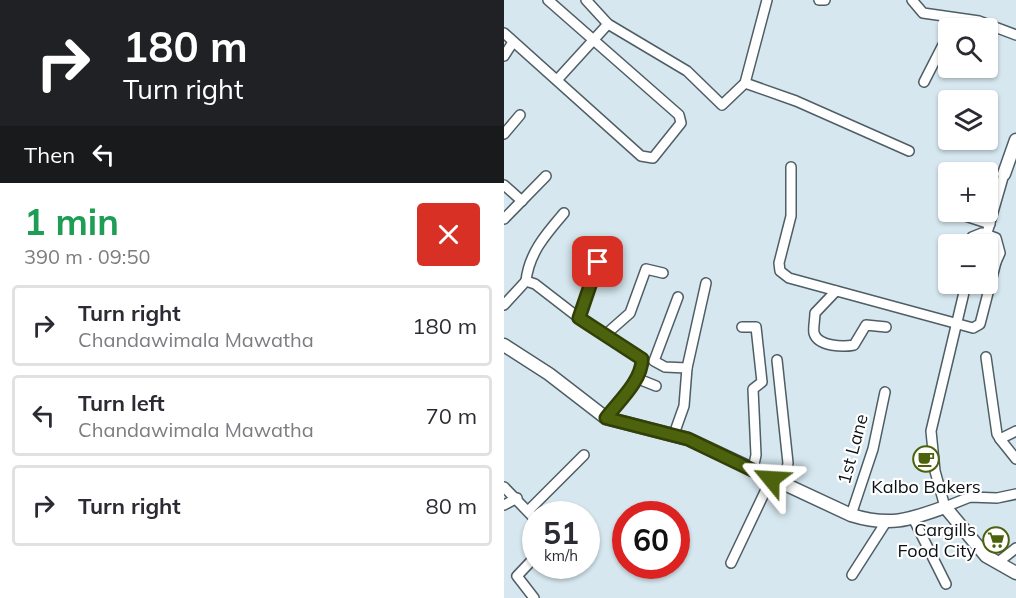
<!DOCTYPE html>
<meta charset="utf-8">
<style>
:root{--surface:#fff;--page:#f7f7f7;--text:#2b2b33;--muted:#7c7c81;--line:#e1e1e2}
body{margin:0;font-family:Mulish,sans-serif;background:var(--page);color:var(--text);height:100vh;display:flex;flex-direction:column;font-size:22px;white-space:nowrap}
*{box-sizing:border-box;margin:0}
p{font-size:20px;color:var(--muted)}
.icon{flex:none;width:33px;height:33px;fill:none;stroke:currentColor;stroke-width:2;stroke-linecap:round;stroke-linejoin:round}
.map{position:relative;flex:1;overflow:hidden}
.panel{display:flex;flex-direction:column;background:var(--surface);width:504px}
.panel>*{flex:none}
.top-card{background:#202124;color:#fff;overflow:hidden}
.buttons{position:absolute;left:434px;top:18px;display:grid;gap:12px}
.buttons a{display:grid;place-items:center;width:60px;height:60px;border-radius:6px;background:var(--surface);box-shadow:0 2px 4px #0004;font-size:30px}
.speed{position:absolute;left:18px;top:501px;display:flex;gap:12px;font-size:30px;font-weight:700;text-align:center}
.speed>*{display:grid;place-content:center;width:78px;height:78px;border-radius:50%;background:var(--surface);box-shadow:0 2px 4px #0004;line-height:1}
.speed small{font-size:15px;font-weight:400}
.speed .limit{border:9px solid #d22;background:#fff;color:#111}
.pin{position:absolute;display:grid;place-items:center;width:51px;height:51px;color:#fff;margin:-26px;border-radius:12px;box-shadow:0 3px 9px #0006}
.me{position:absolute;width:66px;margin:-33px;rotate:297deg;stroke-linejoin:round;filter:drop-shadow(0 0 4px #0008)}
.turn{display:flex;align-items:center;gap:21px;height:126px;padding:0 24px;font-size:27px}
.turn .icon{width:78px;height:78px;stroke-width:2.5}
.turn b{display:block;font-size:42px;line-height:51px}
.then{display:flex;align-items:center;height:57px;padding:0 24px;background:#0003;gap:12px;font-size:22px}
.round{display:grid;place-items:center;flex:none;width:63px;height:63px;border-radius:6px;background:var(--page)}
.head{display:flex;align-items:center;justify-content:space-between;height:102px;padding:0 24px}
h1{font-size:36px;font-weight:700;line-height:45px;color:#1e9e55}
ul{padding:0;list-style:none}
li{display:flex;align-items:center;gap:18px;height:81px;margin:0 12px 9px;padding:0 12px;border:3px solid var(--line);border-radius:6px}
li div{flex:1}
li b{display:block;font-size:22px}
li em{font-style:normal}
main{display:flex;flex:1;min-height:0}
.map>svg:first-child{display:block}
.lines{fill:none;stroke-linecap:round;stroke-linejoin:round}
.minor-casing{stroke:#4f5e65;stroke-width:12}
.major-casing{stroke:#4f5e65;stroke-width:15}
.minor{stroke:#fff;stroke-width:9}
.major{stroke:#fff;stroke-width:12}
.route-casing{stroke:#324008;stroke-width:15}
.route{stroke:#4d620d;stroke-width:10}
.labels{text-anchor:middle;stroke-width:4.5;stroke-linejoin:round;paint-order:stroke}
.street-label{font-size:18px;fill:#0b1013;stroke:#fff}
.poi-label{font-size:18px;fill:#0b1013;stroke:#fff}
</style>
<main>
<section class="panel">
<div class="top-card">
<div class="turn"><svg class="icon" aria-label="right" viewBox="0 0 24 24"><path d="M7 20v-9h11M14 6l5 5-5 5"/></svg><div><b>180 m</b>Turn right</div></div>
<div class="then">Then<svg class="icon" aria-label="left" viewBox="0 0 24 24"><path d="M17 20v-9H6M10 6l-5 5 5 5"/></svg></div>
</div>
<div class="head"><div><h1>1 min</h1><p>390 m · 09:50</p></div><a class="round" style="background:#d93025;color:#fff"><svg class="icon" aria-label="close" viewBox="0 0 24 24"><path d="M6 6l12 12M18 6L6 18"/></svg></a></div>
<ul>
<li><svg class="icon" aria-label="right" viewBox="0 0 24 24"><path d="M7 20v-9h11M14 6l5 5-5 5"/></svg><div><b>Turn right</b><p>Chandawimala Mawatha</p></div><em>180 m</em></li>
<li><svg class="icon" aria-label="left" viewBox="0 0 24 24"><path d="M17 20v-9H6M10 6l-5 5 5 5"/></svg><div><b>Turn left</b><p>Chandawimala Mawatha</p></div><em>70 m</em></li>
<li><svg class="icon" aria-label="right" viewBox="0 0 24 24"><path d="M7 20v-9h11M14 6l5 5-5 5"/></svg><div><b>Turn right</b></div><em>80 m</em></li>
</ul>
</section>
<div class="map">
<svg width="512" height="598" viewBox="0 0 512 598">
<rect width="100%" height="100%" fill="#d6e7ef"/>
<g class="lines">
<g class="minor-casing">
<g id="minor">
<polyline points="82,0 104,24 183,71 218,105 241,83 263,0"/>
<polyline points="315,0 321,0"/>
<polyline points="408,0 419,13 475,21 512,35"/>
<polyline points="0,33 137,156 149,158 177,123 175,115 44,0"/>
<polyline points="0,56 9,42"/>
<polyline points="53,80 104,24"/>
<polyline points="420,82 444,35"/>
<polyline points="241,83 292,101 405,151"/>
<polyline points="0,134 16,115"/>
<polyline points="287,167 287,216 275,263 276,271 285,278 469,328 476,324 492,262"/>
<polyline points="0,185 18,201"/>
<polyline points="449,212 486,224"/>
<polyline points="0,219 42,176"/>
<polyline points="483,233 500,174"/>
<polyline points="463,244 468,237 478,233 492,238 496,253 492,262 483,267"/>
<path d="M22 281C25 253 42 234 60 213"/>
<polyline points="462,284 427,431 431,471 441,507 466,497 493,498 512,494"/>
<path d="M332 291 311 313C311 319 309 328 310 333 314 347 340 347 350 345L362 325 382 327"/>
<polyline points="174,297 150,361 161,367 183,368"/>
<path d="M0 305 22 281 31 284 75 318 138 359C138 381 114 402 102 418"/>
<polyline points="75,318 94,262"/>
<polyline points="238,327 252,327 258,382 249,389 252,455 249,469"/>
<polyline points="101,335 126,313 142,269 159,273"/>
<polyline points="482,357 493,434 496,439"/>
<polyline points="273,360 284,463 280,485"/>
<polyline points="132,378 152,386"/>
<polyline points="512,431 496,439 512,459"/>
<polyline points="170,434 180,406 183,368 202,283"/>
<polyline points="0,487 32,520"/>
<polyline points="0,505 13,498"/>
<polyline points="24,511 80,455"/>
<polyline points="347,515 369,449 381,392"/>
<polyline points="409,518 442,584"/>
<polyline points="227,563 267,479"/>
<polyline points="493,563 512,548"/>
<polyline points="348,575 382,522"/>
<polyline points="30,598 13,576 32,556"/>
</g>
</g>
<g class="major-casing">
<g id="major">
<polyline points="500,174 512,140"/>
<path d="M0 345 45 374 102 418 184 439 347 515C386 527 405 520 441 507L482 556 512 573"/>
</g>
</g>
<use href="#minor" class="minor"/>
<use href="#major" class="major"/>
</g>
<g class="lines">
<g class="route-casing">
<path id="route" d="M94 262 75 318 138 359C138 381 114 402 102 418L184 439 267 479"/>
</g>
<use href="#route" class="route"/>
</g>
<defs>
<g id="cafe-ring" transform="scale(1.35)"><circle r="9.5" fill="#fff" stroke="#4d620d" stroke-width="1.5"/><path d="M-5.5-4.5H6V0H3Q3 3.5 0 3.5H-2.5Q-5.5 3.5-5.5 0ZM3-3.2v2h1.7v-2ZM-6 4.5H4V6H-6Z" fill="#4d620d"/></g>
<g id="supermarket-ring" transform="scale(1.35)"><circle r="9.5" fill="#fff" stroke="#4d620d" stroke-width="1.5"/><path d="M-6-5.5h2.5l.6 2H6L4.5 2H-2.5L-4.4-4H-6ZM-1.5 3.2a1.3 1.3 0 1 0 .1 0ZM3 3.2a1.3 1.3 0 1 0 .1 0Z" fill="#4d620d"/></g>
</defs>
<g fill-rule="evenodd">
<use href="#cafe-ring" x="422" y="459"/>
<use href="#supermarket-ring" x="492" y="540"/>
</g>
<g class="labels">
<g class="street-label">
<text transform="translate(349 449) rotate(-75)" y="6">1st Lane</text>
</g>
<g class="poi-label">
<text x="422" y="493">Kalbo Bakers</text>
<text x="472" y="536" text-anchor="end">Cargills<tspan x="472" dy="21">Food City</tspan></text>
</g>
</g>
</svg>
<div class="buttons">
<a><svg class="icon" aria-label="search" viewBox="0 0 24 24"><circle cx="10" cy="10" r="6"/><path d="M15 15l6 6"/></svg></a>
<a><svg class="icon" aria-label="layers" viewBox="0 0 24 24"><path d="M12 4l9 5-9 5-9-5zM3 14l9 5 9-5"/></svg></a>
<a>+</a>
<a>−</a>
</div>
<div class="speed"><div>51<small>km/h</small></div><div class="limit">60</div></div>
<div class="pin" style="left:94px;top:262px;background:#d93025"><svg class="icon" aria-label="arrive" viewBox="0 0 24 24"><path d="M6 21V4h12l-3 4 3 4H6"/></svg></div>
<svg class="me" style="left:267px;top:479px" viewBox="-20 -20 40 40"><path d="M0-17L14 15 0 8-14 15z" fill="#4d620d" stroke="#fff" stroke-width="4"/></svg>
</div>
</main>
